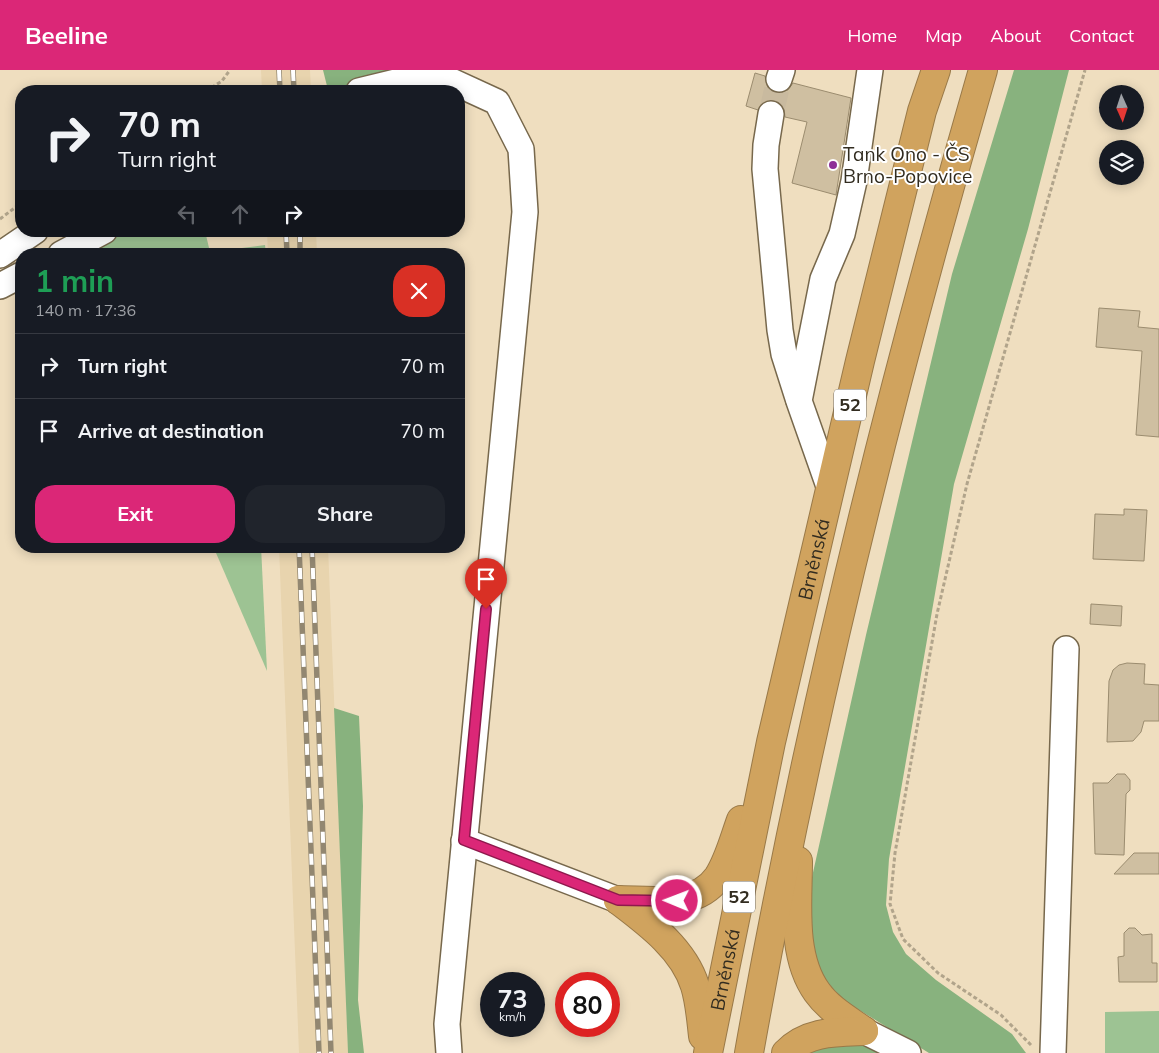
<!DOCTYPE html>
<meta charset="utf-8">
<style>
:root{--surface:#171b24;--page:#20242c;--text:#f1f3f6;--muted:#9ea1a6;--line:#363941;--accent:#db2777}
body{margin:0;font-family:Mulish,sans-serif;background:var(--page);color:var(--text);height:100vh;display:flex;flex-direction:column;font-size:19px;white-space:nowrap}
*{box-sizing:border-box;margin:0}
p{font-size:16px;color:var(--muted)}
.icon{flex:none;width:28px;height:28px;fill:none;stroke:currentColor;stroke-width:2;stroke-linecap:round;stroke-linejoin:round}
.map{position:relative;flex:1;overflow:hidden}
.panel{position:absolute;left:15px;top:178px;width:450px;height:305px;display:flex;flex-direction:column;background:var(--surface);border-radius:20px;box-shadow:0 2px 12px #0003}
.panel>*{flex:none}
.banner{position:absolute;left:15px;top:15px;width:450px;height:152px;border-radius:20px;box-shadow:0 2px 12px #0003;background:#171b24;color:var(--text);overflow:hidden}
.needle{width:32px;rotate:177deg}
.fabs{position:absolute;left:1099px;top:15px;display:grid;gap:10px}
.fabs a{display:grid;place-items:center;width:45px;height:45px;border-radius:50%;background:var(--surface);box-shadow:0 2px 12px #0003;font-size:25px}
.speed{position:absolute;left:480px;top:902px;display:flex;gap:10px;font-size:25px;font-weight:700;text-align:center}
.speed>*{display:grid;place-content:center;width:65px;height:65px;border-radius:50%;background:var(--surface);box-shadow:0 2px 12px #0003;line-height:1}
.speed small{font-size:12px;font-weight:400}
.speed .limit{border:8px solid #d22;background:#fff;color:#111}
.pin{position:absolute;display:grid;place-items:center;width:42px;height:42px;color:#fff;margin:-51px -21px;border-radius:50% 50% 50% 0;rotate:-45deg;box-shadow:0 0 5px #0007}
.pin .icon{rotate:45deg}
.me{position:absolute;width:55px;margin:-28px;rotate:271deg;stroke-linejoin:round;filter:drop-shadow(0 0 4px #0008)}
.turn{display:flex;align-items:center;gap:18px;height:105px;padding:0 20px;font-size:22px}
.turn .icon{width:65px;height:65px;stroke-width:2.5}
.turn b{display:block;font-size:35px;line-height:42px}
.lanes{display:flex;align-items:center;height:48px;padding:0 20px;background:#0003;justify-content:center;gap:25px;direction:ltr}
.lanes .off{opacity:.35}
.round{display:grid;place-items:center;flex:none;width:52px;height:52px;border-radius:20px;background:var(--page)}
.headline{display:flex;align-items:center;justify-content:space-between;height:85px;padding:0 20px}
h1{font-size:30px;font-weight:700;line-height:38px;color:#1e9e55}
.primary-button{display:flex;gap:10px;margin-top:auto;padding:10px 20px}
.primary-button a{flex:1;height:58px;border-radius:20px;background:var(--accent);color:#fff;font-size:20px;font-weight:700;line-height:58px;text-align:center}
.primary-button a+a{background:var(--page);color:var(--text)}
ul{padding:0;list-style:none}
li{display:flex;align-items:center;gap:15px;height:65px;padding:0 20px;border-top:1px solid var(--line)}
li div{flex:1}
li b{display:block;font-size:19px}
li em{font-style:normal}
header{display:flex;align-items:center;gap:30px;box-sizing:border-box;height:70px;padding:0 25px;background:var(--accent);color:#fff}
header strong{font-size:24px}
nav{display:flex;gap:28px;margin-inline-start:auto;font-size:18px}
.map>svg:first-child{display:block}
.built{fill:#e8d4ae}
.green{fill:#9dc393}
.forest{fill:#88b27e}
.building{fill:#cfbfa1;stroke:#9b8c6f}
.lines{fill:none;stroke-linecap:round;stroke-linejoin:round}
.minor-tunnel{stroke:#c9ba9f;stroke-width:25;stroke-dasharray:25 12;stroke-linecap:butt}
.minor-casing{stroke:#77684c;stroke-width:28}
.highway-casing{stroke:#997948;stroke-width:30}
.path{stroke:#b1a48b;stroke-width:3;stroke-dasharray:4 2.5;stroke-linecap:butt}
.minor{stroke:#fff;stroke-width:25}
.highway{stroke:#d0a35e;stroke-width:28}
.rail-casing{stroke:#928771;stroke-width:5.5}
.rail{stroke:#fff;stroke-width:4;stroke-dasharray:11;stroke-linecap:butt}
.route-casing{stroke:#8e194d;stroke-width:12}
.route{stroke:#db2777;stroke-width:9}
.poi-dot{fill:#8e2f98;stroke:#fff;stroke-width:2}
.labels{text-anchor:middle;stroke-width:4;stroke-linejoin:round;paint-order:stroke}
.shield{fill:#fff;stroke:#706b63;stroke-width:1}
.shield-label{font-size:18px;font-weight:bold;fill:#322c20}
.poi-label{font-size:19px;fill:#322c20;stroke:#fff;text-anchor:start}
.street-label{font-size:19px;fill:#322c20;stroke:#fff}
</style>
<header>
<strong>Beeline</strong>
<nav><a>Home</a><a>Map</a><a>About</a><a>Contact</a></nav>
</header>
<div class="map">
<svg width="1159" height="983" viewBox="0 0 1159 983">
<rect width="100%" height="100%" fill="#efdebf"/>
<g class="built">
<polygon points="261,0 310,0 311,21 262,21"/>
<polygon points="267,161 316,161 317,184 268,184"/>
<polygon points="279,476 328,476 348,983 299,983"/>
</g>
<g class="green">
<polygon points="113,161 205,161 210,182 265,175 266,184 81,184"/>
<polygon points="213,476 261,476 267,601"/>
<polygon points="1159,941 1159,983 1105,983 1105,942"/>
</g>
<g class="forest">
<polygon points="323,0 411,0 328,20"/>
<polygon points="1014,0 1069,0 1028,159 954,414 889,789 886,835 893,862 906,884 936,910 1012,964 1026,983 929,983 843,930 822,906 810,871 810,816 866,565 952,204"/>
<polygon points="334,638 359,646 363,736 358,930 364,983 348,983"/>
<polygon points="821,974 862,974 882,983 801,983"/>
</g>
<g class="building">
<polygon points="755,3 765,6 768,18 775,23 788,20 793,13 851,28 836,125 792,113 807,52 785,47 784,38 774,30 765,31 758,40 746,36"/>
<polygon points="1099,238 1140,241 1138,257 1159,259 1159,367 1136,365 1142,281 1096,277"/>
<polygon points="1124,439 1147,440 1144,491 1093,489 1095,444 1124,445"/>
<polygon points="1091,534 1122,536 1121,556 1090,554"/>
<polygon points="1127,593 1145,594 1144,614 1159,615 1159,651 1144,651 1141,662 1133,671 1107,672 1109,611 1113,600 1119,595"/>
<polygon points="1117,704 1125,704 1130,710 1130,720 1126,724 1124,785 1095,784 1093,713 1108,713"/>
<polygon points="1134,783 1159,783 1159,804 1114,804"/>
<polygon points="1129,858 1135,858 1142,865 1152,864 1152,893 1157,893 1157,912 1119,912 1118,887 1124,886 1124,863"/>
</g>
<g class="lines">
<polyline class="minor-tunnel" points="771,44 779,9"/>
<g class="minor-casing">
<g id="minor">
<polyline points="779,9 782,0"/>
<polyline points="359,21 416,7 449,10 497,32 521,79 525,142 447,954 449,983"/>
<polyline points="771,44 766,75 765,99 780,260 784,284 798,328"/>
<polyline points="61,184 104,161"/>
<polyline points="0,185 35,161"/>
<polyline points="0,216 21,205"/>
<polyline points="830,419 799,331 823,209 842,164 854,111 870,0"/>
<polyline points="464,771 618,830"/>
<polyline points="864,961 908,983"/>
<polyline points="1053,983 1066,579"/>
</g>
</g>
<g class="highway-casing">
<g id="highway">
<path d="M798 791C798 832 791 886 817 922 829 939 847 949 864 961"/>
<path d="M618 830C650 830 696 839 718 807 729 790 734 769 741 750"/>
<path d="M618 830C647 852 684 879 695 916 700 932 701 949 703 966"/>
<path id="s1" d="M708 983 771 672 860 291 922 41 936 0"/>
<path d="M749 983C808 651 889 324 983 0"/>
<path d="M786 983C807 961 836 962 864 961"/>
</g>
</g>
<g class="path">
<polyline points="206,21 222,11 230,0"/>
<polyline points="0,149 21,133"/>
<polyline points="1031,975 1001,945 938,903 903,869 890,834 895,783 937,544 967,414 1085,0"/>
</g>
<use href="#minor" class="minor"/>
<use href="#highway" class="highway"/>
<g class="rail-casing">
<g id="rail">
<polyline points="279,0 280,21"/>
<polyline points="293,0 294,21"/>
<polyline points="286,161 287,184"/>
<polyline points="300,161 300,184"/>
<polyline points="299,476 319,983"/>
<polyline points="312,476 331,983"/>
</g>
</g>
<use href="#rail" class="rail"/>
</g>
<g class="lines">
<g class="route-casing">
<polyline id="route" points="486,539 464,770 618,830 677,831"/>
</g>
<use href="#route" class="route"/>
</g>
<circle class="poi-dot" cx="833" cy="95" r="5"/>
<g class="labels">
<g class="shield">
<rect x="834" y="319.5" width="32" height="31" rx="4"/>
<rect x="723" y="811.5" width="32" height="31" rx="4"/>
</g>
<g class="shield-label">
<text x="850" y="341">52</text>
<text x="739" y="833">52</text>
</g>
<g class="poi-label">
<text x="843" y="91">Tank Ono - ČS<tspan x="843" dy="22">Brno-Popovice</tspan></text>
</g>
<g class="street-label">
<text dy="7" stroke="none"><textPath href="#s1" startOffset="505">Brněnská</textPath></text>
<text dy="7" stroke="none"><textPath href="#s1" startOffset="85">Brněnská</textPath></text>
</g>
</g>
</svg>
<div class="fabs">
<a><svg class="needle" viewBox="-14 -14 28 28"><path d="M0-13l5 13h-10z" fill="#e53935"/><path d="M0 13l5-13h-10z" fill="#9ea1a6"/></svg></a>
<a><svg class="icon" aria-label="layers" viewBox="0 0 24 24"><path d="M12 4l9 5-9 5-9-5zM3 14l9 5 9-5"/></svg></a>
</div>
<div class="speed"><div>73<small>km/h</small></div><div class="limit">80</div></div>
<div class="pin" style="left:486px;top:539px;background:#d93025"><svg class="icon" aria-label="arrive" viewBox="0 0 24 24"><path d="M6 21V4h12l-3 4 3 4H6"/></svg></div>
<svg class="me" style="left:677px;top:831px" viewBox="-20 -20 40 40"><circle r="17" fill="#db2777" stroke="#fff" stroke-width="3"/><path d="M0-11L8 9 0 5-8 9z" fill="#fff"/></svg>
<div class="banner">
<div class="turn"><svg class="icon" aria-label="right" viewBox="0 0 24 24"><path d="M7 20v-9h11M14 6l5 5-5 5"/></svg><div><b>70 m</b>Turn right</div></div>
<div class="lanes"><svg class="icon off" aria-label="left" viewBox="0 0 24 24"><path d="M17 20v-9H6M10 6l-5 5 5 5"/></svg><svg class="icon off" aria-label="ahead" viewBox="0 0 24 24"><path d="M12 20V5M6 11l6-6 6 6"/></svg><svg class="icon" aria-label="right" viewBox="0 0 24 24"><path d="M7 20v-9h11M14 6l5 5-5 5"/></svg></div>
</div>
<section class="panel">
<div class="headline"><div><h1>1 min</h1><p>140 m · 17:36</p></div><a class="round" style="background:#d93025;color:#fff"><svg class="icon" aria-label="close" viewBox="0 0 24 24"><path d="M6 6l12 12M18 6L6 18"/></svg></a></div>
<ul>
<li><svg class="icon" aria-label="right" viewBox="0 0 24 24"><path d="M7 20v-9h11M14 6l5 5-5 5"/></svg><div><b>Turn right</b></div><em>70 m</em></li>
<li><svg class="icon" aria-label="arrive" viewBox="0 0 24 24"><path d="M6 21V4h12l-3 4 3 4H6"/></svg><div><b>Arrive at destination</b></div><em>70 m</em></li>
</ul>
<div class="primary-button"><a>Exit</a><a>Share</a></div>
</section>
</div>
